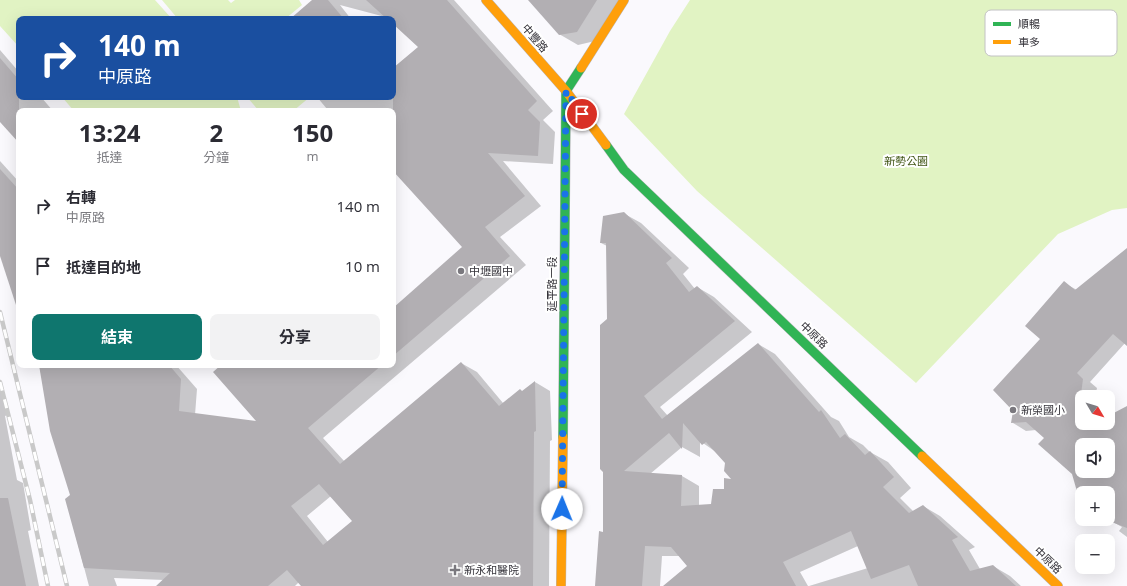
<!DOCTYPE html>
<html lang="zh-TW">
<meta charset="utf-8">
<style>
:root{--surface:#fff;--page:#f2f2f3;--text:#2b2b33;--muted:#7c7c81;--accent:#0f766e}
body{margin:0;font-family:"Open Sans","Noto Sans TC",sans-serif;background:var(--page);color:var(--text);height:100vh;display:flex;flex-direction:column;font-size:15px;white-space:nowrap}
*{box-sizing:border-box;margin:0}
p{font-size:13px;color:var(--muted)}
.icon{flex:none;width:22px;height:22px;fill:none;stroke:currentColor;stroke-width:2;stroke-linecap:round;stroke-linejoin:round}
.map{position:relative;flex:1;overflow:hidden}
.drawer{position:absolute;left:16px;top:108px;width:380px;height:260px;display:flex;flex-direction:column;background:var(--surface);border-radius:8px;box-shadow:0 4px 16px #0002}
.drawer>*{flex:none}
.banner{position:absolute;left:16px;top:16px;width:380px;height:84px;border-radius:8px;box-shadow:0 4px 16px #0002;background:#1a4fa0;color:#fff;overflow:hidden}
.needle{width:26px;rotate:128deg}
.buttons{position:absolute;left:1075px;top:390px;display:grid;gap:8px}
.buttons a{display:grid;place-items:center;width:40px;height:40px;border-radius:8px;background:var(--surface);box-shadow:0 4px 16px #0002;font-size:20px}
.pin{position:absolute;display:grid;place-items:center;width:34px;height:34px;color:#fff;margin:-17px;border:2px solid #fff;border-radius:50%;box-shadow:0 1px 4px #0007}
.me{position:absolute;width:44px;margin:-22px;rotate:1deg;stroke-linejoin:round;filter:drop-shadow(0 0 3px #0008)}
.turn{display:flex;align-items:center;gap:14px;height:84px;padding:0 16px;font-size:18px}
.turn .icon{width:52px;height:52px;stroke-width:2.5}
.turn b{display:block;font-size:28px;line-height:34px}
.eta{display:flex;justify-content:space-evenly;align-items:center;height:68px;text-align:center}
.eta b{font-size:24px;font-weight:700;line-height:28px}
.cta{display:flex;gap:8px;margin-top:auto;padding:8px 16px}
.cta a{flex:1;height:46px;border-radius:8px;background:var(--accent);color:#fff;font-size:16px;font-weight:700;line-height:46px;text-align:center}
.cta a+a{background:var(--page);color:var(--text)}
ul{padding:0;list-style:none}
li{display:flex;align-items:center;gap:12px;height:60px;padding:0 16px}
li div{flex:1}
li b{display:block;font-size:15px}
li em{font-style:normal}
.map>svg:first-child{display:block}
.green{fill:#e1f3c3}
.shadow{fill:#0003;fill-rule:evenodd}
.building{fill:#b2afb3;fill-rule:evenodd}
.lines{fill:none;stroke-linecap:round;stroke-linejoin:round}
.fast-casing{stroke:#b9b7bc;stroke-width:10}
.slow-casing{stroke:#b9b7bc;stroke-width:10}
.fast{stroke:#30b455;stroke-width:9}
.slow{stroke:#ff9f0a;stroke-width:9}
.rail-casing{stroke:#c9c9c9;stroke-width:4.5}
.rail{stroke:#fff;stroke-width:3;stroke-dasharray:9;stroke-linecap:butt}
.route{stroke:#1a73e8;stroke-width:7;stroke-dasharray:0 12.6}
.poi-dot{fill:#7a787e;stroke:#fff;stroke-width:1.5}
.labels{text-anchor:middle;stroke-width:4;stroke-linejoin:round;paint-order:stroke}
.street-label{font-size:11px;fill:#35333a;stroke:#fff}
.park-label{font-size:11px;fill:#3f5313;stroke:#fff}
.poi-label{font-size:11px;fill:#35333a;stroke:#fff;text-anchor:start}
.key{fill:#fff;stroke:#c2c2c4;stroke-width:1}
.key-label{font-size:11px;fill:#35333a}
</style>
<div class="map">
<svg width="1127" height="586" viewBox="0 0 1127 586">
<rect width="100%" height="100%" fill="#faf9fd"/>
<g class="green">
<polygon points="0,0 155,0 172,19 19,19 19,47 0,26"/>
<polygon points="162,0 228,0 231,3 235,0 299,0 302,5 285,19 178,19"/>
<polygon points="690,0 1127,0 1127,208 1112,210 1058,234 916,383 697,191 624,114 670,31"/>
<polygon points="62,97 237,97 241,111 74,111"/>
<polygon points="247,97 310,97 293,111 259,111"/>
</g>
<g class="shadow">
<path d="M314 0H454L553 111 543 120 555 132 553 164 503 161 541 206 500 237 526 265 323 438 345 462 461 363 477 372 503 403 523 392 535 382 550 391 552 440 550 441 549 586H302L299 582 295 586H158L164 580 114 578 117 586H89L66 499 71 495 39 365H176L197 389 195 415 258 423 223 365H393V309L464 247 393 169V111H325L327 109 317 97H393V67L394 68 419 47 393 23V19L340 5 351 19H292ZM331 496 353 521 328 542 307 516Z"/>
<polygon points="529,0 621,0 595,41 578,45 559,34"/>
<polygon points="0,50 19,72 19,97 41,97 53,111 19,111 19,142 0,121"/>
<polygon points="0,161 19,182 19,312 0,253"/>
<path d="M623 213 641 223 689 268 683 274 695 289 697 287 714 297 752 332 660 407 668 416 758 344 775 354 831 417 839 421 849 437 863 445 870 452 888 462 911 488 900 498 914 512 923 506 940 516 975 547 969 550 980 569 993 566 1010 576 1021 586H809L868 568 858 546 800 572 808 586H665L688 566 680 556H662L660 586H596L604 533 608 319 607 246 601 243ZM700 441 716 452 726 462 733 480 712 505 699 506V486L682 476 650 474 682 447 700 457Z"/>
<path d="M1127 253V345L1125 343 1090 382 1097 388 1095 397H1082V423H1108V416L1127 413V537L1119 531 1122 527 1113 522 1108 514V493H1082V497L1073 473 1045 438 1036 430 1026 431 1013 423 1041 339 1064 283 1077 290ZM1082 445H1108V471H1082Z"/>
<polygon points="0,379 8,415 5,416 17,480 23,483 31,530 28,531 39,586 0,586"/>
</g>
<g class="building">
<polygon points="312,0 328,0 344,19 290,19"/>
<polygon points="366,0 447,0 537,101 528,110 540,122 538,156 488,153 525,196 485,227 510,256 393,356 393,308 462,247 393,171 393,68 418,47 393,24 393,19 387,19"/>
<polygon points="528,0 597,0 577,32 559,35"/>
<polygon points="0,58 19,80 19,143 0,122"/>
<polygon points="0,169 19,190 19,304 16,305 0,256"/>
<path d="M624 212 672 258 666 263 689 292 697 286 735 321 644 396 662 419 758 343 819 412 821 410 840 438 845 434 865 455 870 451 894 477 883 487 909 513 923 505 958 537 952 540 970 571 993 565 1016 586H918L909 565 871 579 851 531 783 562 796 586H663L687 566 671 547 645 546 642 586H595L599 531 603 532V472L600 469V325L607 319 606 243H600L603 216ZM683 423 702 445 706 442 725 463 724 471 731 479 724 478V489H713L711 504 681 506 682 475 624 471 669 433 682 449Z"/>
<path d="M1127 248V346L1113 334 1077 373 1083 379 1081 394 1084 397H1082V423H1108V416L1127 406V528L1104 519H1108V493H1082V498L1078 495 1072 474 1038 444 1044 438 1026 422 1011 423 1013 411 993 390 1040 339 1025 326 1064 281 1075 290ZM1082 445H1108V471H1082Z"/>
<path d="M461 362 499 406 520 389 522 391 535 381 536 431 534 432 533 586H301L287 570 268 586H156L170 573 84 568 65 499 70 495 50 431 39 365H169L181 379 179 411 256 421 213 372 221 365H382L308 428 340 464ZM319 484 352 521 323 545 291 506Z"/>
<polygon points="0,498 8,498 26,586 0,586"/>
</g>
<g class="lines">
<g class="fast-casing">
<g id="fast">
<polyline points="606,145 624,170 922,456"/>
<polyline points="563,437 566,91 581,68"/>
</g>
</g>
<g class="slow-casing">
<g id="slow">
<polyline points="486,0 566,91 606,145"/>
<polyline points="581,68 624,0"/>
<polyline points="922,456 1058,586"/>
<polyline points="561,586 563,437"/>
</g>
</g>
<use href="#fast" class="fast"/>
<use href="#slow" class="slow"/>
<g class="rail-casing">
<g id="rail">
<polyline points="0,312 67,586"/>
<polyline points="0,382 30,500 48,586"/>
</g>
</g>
<use href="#rail" class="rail"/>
</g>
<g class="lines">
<polyline class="route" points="562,509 566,91 582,114"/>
</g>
<g class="poi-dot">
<circle cx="461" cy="271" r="4"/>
<circle cx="1013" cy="410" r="4"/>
<path d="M453 564h4v4h4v4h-4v4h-4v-4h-4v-4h4z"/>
</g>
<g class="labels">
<g class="street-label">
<text transform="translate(535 38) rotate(49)" y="4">中豐路</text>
<text transform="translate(552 284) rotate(-90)" y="4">延平路一段</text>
<text transform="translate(814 335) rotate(44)" y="4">中原路</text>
<text transform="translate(1048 560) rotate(44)" y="4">中原路</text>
</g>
<g class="park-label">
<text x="906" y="165">新勢公園</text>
</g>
<g class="poi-label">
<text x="469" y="275">中壢國中</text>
<text x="1021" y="414">新榮國小</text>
<text x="464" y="574">新永和醫院</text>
</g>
</g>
<rect x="985" y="10" width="132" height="46" rx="6" class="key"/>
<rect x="993" y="22" width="18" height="4" fill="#30b455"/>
<rect x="993" y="40" width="18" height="4" fill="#ff9f0a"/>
<g class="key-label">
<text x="1018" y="28">順暢</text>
<text x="1018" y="46">車多</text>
</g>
</svg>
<div class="buttons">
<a><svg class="needle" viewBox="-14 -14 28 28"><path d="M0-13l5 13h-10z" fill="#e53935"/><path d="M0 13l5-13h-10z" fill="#7c7c81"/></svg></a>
<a><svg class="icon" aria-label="sound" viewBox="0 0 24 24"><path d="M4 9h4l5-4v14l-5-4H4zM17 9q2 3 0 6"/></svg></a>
<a>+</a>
<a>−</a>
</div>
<div class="pin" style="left:582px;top:114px;background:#d93025"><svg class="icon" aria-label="arrive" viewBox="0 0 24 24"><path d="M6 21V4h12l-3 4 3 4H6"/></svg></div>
<svg class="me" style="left:562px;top:509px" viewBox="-20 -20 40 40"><circle r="19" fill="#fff"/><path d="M0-13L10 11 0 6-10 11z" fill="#1a73e8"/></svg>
<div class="banner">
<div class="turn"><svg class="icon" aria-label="right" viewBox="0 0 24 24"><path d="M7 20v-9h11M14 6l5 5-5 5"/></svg><div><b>140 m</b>中原路</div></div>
</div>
<section class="drawer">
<div class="eta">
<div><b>13:24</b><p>抵達</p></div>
<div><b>2</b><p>分鐘</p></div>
<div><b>150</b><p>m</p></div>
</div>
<ul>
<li><svg class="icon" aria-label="right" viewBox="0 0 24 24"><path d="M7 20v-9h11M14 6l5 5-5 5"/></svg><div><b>右轉</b><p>中原路</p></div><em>140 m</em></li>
<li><svg class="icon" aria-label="arrive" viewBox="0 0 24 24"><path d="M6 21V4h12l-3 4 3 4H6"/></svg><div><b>抵達目的地</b></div><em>10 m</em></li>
</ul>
<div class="cta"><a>結束</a><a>分享</a></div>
</section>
</div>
